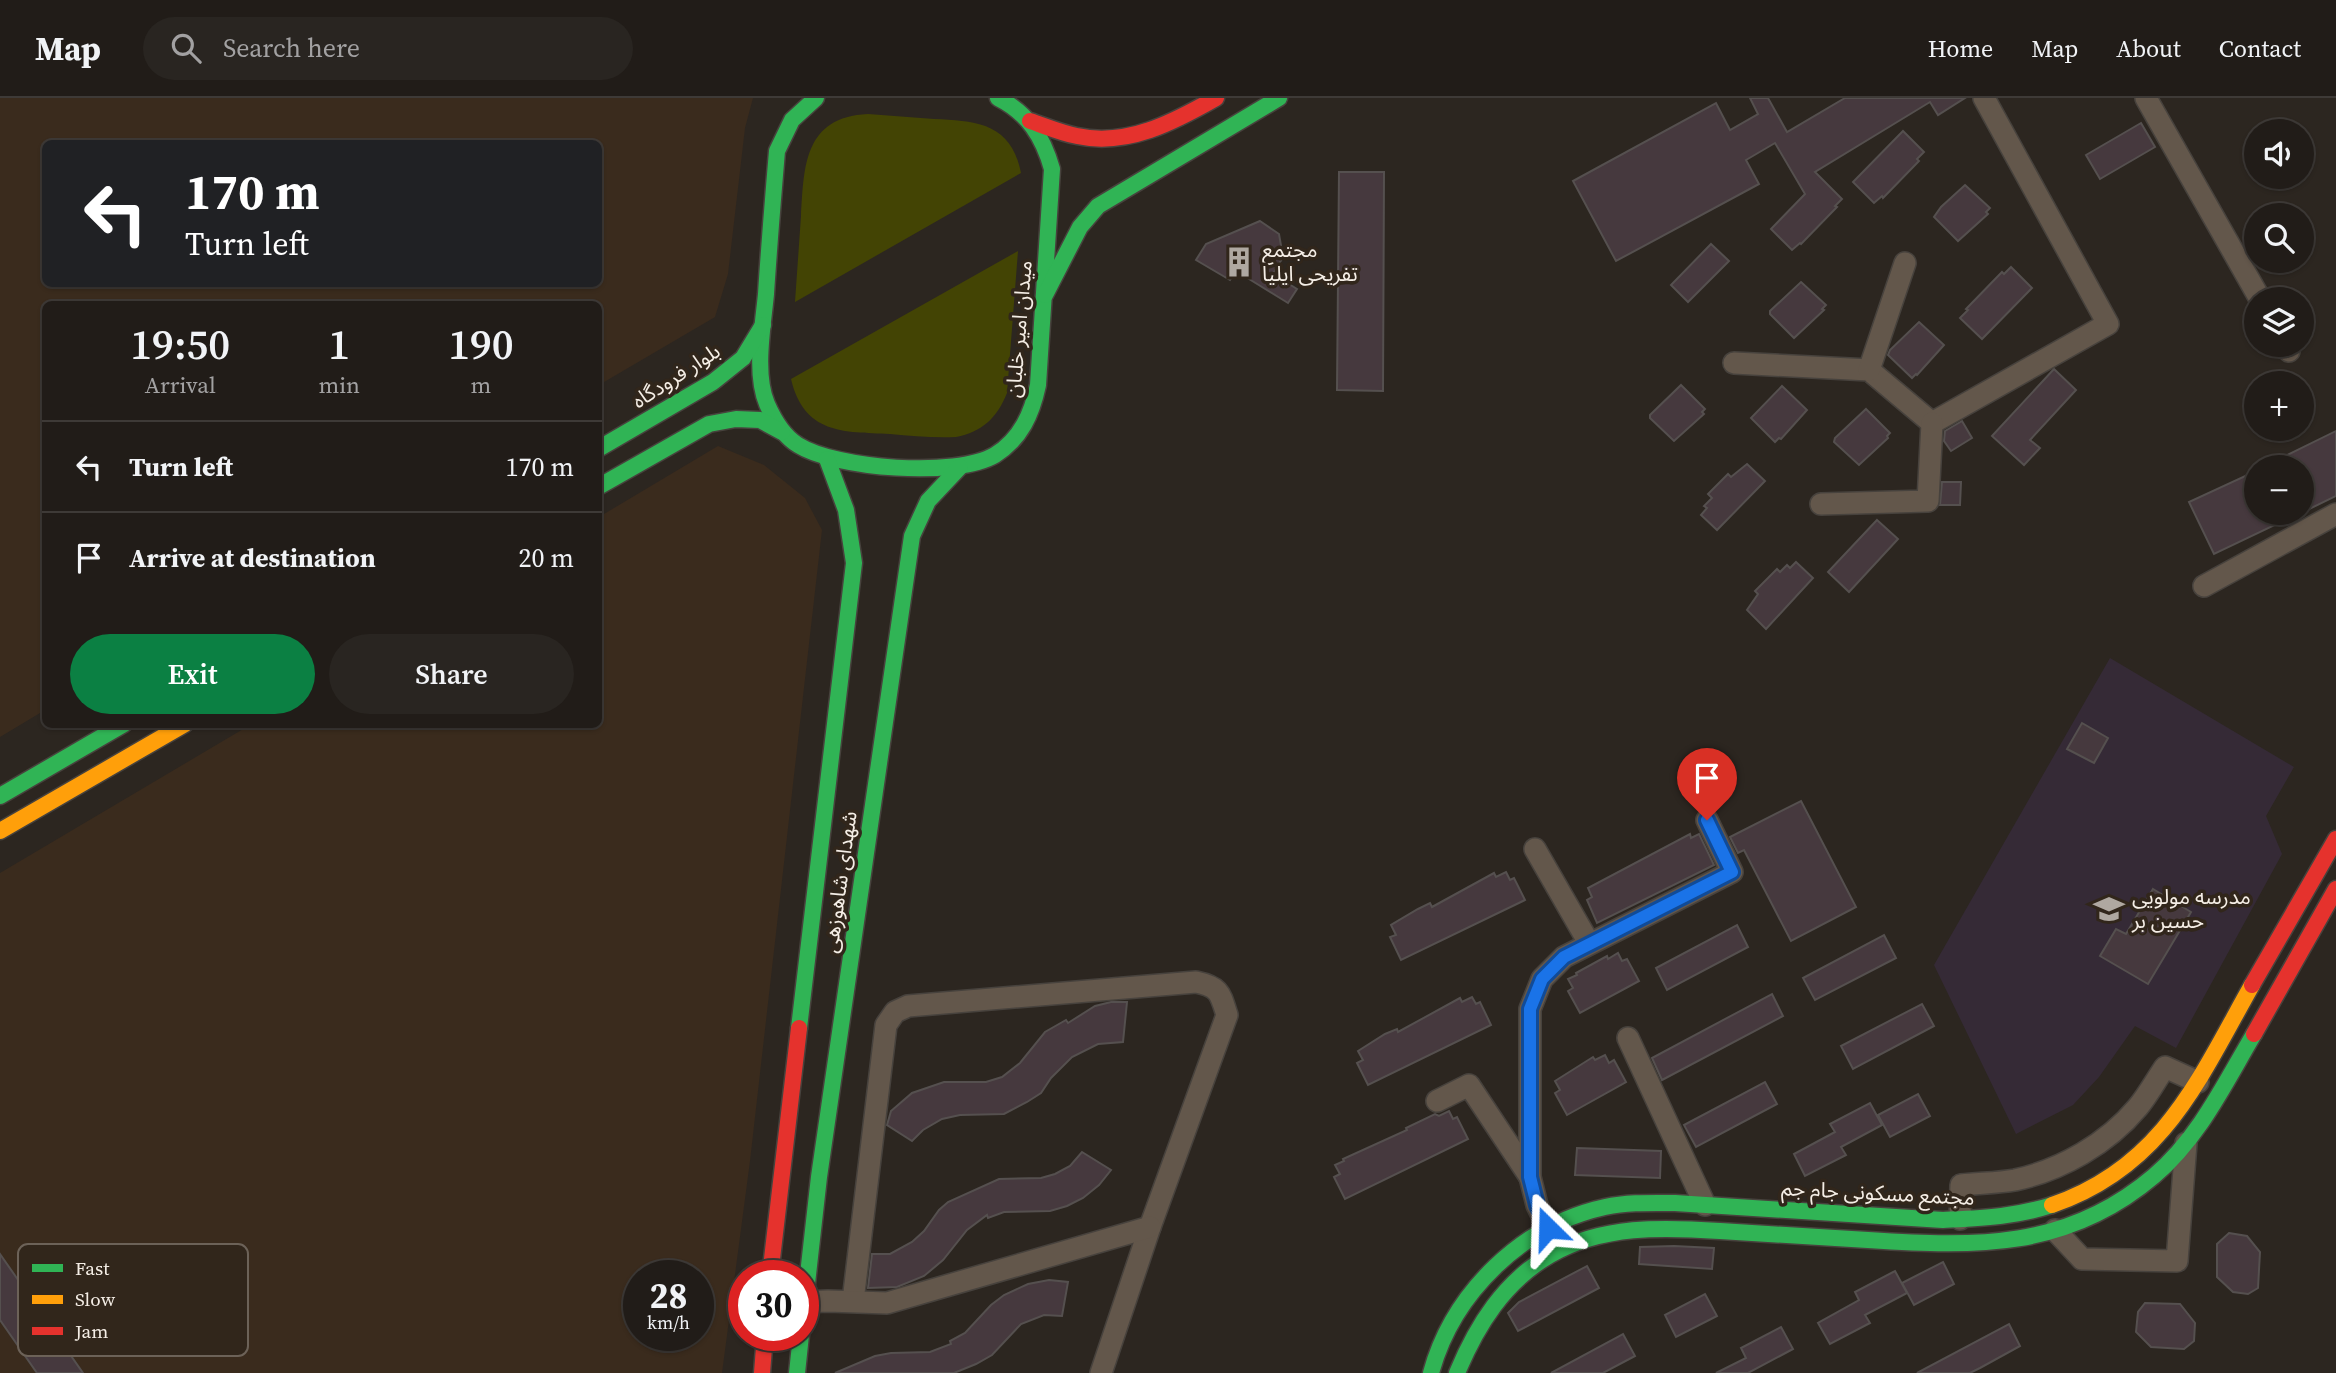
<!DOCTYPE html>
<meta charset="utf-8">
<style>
:root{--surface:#211c18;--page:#292521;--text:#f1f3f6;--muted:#a2a1a2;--line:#3e3a37;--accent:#0b8043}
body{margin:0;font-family:"Source Serif 4","Noto Sans Arabic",serif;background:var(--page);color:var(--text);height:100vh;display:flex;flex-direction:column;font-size:26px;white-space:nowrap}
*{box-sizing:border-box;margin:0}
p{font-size:23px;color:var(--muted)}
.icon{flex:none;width:38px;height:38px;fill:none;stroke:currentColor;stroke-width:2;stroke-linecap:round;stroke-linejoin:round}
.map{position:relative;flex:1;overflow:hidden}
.details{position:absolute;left:42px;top:203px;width:560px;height:427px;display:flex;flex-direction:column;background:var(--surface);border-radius:10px;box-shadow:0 2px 5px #0004,0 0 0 2px var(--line)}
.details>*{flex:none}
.hud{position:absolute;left:42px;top:42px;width:560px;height:147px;border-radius:10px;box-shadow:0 2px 5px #0004,0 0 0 2px var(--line);background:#202124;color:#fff;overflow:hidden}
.tools{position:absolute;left:2244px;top:21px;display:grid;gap:14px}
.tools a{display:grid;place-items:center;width:70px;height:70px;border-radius:50%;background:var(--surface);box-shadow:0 2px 5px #0004,0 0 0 2px var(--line);font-size:35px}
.speed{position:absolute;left:623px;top:1162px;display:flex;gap:14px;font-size:35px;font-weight:700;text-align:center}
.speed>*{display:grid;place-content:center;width:91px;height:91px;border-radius:50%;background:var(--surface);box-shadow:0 2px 5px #0004,0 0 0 2px var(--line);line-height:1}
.speed small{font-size:18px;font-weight:400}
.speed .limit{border:10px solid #d22;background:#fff;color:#111}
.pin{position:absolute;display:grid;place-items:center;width:60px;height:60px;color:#fff;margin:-72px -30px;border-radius:50% 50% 50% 0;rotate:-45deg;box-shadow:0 0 7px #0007}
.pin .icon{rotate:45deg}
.me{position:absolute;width:77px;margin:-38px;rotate:338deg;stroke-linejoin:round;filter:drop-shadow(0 0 5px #0008)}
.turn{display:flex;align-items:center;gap:24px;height:147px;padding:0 28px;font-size:32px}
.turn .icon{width:91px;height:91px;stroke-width:2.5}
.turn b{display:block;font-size:49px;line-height:60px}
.eta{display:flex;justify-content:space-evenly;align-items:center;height:119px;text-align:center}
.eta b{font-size:42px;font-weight:600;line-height:49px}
.action{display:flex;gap:14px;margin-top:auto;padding:14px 28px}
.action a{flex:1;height:80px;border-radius:42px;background:var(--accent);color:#fff;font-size:28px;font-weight:600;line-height:80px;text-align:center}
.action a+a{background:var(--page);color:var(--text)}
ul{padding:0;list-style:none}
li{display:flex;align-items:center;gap:21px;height:91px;padding:0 28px;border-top:2px solid var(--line)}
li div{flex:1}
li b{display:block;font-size:26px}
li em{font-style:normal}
header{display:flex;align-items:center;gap:42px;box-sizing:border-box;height:98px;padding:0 35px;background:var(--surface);border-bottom:2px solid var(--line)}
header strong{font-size:33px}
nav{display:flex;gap:38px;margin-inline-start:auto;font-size:24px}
.search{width:490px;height:63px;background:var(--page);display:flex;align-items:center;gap:18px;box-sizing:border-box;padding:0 24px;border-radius:38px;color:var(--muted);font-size:26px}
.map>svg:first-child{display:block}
.built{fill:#3a2b1d;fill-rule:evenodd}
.education{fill:#352a36}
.green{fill:#434404}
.building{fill:#46393e;stroke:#55504f;stroke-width:2}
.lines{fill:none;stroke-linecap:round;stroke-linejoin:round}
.street-casing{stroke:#47423d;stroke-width:24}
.fast-casing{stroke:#47423d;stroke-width:19}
.slow-casing{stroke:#47423d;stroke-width:19}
.jam-casing{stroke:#47423d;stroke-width:19}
.street{stroke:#63574b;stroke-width:21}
.fast{stroke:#30b455;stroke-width:16}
.slow{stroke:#ff9f0a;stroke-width:16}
.jam{stroke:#e5322d;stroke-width:16}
.route-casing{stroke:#114b97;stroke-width:18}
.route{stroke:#1a73e8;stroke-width:12}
.labels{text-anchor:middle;stroke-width:7;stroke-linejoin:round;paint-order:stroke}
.poi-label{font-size:21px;fill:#f5eee6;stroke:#31261b;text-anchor:start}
.street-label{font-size:21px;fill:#f5eee6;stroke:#31261b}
.key{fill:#31261b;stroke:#6c6258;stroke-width:2}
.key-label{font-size:19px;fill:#f5eee6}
</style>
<header>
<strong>Map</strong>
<div class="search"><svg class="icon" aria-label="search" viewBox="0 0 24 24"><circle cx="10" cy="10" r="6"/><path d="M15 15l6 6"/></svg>Search here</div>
<nav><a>Home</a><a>Map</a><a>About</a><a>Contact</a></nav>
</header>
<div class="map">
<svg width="2336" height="1275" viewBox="0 0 2336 1275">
<rect width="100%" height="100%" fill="#2c2620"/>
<g class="built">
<path d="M0 0H753L745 30 728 176 715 219 599 287 598 206H46L45 612 0 639ZM46 46H598V186H46Z"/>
<path d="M718 348 764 367 805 400 822 432 750 1063 722 1275H0V775L250 627 598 626 599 419ZM639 1178H698V1237H639Z"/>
</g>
<polygon class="education" points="2110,560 2294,669 2266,718 2282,756 2176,950 2135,928 2099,979 2073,1007 2016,1036 1934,867"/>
<g class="green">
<path d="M868 16C890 18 912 19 934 21 977 23 1011 25 1021 75L795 204C797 175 799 147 801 118 804 68 804 19 868 16Z"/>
<path d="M1018 153 1007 295C997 320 982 334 956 339 934 340 912 338 890 336 843 334 804 336 791 281Z"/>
</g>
<g class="building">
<polygon points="1750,0 1768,0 1787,34 1845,0 1965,0 1938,17 1930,4 1815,74 1842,101 1835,108 1837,109 1801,146 1800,145 1792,152 1771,131 1805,96 1775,45 1746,62 1759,86 1616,163 1573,83 1716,5 1730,32 1758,16"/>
<polygon points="2141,25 2155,49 2100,81 2086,57"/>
<polygon points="1903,33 1924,54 1917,61 1919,63 1883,100 1882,98 1874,105 1853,84"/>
<polygon points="1339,74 1384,74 1383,293 1337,292"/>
<polygon points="1965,87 1990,110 1986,114 1988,116 1958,143 1934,119 1941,109"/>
<polygon points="1260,123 1279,136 1283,159 1273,176 1297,191 1288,205 1236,173 1230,182 1196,162 1206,146"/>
<polygon points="1711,146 1729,163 1688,204 1671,187"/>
<polygon points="2011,169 2032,190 1982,241 1960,220 1968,212 1966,211 2002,174 2004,176"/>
<polygon points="1801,184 1826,207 1822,211 1824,212 1794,240 1770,216 1770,213"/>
<polygon points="1919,224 1944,247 1917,277 1916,276 1912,280 1888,257 1890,252"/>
<polygon points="2054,271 2076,292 2030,342 2040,350 2024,367 1992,338"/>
<polygon points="1681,287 1705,311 1702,314 1704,316 1674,343 1650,320 1650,317"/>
<polygon points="1782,288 1807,312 1781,341 1779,340 1775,344 1751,320"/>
<polygon points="1866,311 1890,335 1887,338 1888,340 1859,367 1834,344 1835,340"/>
<polygon points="1962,323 1972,340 1951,353 1944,343 1945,333"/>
<polygon points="2336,333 2336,398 2301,415 2301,369 2263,369"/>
<polygon points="1747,366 1765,383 1717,432 1701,417 1707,410 1704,408 1712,400 1708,396 1728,376 1731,379"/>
<polygon points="2256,373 2256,415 2300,415 2214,456 2189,404"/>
<polygon points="1942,384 1961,384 1960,407 1940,407"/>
<polygon points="1877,422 1898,441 1849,494 1828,474"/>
<polygon points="1796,464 1813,480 1766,531 1747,512 1758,496 1755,493 1777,471 1780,474 1787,467 1790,470"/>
<polygon points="2082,625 2108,640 2094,665 2067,651"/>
<polygon points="1801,703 1856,809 1791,843 1744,752 1738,755 1730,739"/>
<polygon points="1690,736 1691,740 1699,736 1714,767 1597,825 1587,802 1592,799 1588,790"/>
<polygon points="1506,774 1510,782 1514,780 1525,802 1401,862 1390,839 1396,837 1391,827 1418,811 1430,805 1432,809 1494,775 1496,779"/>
<polygon points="2153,791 2191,814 2148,886 2100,858 2116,831 2126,836"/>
<polygon points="1737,827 1748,849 1667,892 1656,870"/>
<polygon points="1884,837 1896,860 1815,902 1803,880"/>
<polygon points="1618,855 1622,863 1627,861 1639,883 1580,915 1568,893 1573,890 1568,881 1577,877 1576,875 1607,858 1608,861"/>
<polygon points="1772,896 1783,918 1662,982 1652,960"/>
<polygon points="1472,899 1476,906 1480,904 1491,927 1368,987 1357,965 1363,962 1358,953 1385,936 1397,931 1398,934 1460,900 1462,904"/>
<polygon points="1111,904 1127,904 1123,944 1098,946 1072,959 1051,980 1041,995 1027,1004 1004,1016 960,1017 942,1021 923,1032 912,1043 887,1027 891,1013 912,995 944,984 986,984 1002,979 1020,965 1045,934 1066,922 1068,925 1095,908"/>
<polygon points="1922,906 1934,928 1853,971 1841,948"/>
<polygon points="1605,957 1609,965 1614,962 1626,984 1567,1017 1555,995 1560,992 1555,983 1593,959 1595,962"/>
<polygon points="1765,984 1777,1006 1696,1049 1684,1027"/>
<polygon points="1918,996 1930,1018 1890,1039 1878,1017"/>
<polygon points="1870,1005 1882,1027 1841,1049 1846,1057 1805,1078 1794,1056 1835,1034 1830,1026"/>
<polygon points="1449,1013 1453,1021 1457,1019 1468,1041 1345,1101 1334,1079 1340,1076 1335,1067 1344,1063 1343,1061 1407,1032 1406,1030 1435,1016 1439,1018"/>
<polygon points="1577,1050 1661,1053 1660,1080 1575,1077"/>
<polygon points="1082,1054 1111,1072 1099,1087 1083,1100 1067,1108 1050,1113 1004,1114 988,1120 987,1117 967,1132 943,1162 924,1178 897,1189 868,1190 872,1156 890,1156 912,1144 924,1133 939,1112 948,1104 999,1081 1041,1080 1055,1076 1070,1068"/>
<polygon points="2229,1135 2247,1138 2260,1154 2258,1190 2248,1196 2233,1194 2217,1179 2217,1146"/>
<polygon points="1674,1148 1714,1150 1712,1171 1639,1166 1640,1149"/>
<polygon points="0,1156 83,1275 37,1275 0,1222"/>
<polygon points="1943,1164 1954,1186 1914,1207 1902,1185"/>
<polygon points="1587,1168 1599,1190 1518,1233 1508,1215 1519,1204"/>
<polygon points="1895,1173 1907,1195 1865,1217 1870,1225 1830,1246 1818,1225 1859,1202 1855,1194"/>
<polygon points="1049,1182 1068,1184 1062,1218 1044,1217 1021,1226 992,1257 976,1266 954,1275 835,1275 875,1258 891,1255 930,1254 951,1246 950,1243 965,1235 991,1207 1004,1197 1028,1186"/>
<polygon points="1705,1196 1717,1218 1676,1239 1665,1217"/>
<polygon points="2145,1205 2180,1206 2195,1225 2194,1243 2184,1251 2151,1249 2136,1234 2138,1214"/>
<polygon points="2009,1226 2020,1248 1980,1270 1970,1275 1917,1275"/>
<polygon points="1781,1229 1793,1251 1748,1275 1716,1275 1746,1260 1741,1250"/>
<polygon points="1623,1236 1635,1258 1603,1275 1551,1275"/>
</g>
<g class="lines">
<g class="street-casing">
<g id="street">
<polyline points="2146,0 2260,201"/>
<polyline points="2285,247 2289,253"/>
<polyline points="1734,265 1869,272 1932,325"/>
<polyline points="1869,272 1905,165"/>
<polyline points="1932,325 2108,226 1984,0"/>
<polyline points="1821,406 1928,403 1932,325"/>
<polyline points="2204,488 2336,416"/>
<polyline points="1535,751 1589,845"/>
<polyline points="1628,940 1705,1107"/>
<polyline points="1437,1003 1469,987 1530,1079"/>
<path d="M1960 1121 1961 1087C1979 1085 1998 1085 2015 1082 2061 1072 2107 1046 2138 1009 2148 997 2156 982 2165 969L2198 984"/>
<polyline points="1548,1130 1537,1107 1530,1079 1530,911 1542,881 1564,859 1732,774 1707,722"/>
<polyline points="2055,1132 2082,1161 2177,1163 2186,1045"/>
<path d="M853 1203 886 927 895 914 908 908 1196 884C1220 889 1220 895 1227 917L1150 1129 1101 1275"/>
<polyline points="805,1204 828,1203 887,1205 1150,1129"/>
</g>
</g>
<g class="fast-casing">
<g id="fast">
<path d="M816 0 792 22 777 53C773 101 769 148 766 196 763 228 754 276 767 306 774 322 783 338 798 347 836 371 956 380 995 357 1021 341 1032 315 1038 287L1052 71C1043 39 1028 15 998 0"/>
<polyline points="1045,197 1080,129 1098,108 1279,0"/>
<polyline points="598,351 713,284 743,260 763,227"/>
<polyline points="598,389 709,326 736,321 760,322 782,334"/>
<polyline points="0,698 124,626"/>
<polyline points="799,930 854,465 846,412 827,361"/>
<polyline points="803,1221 819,1079 912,438 928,403 960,369"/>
<polyline points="797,1275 801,1237"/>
<path d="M1431 1275C1453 1194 1523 1127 1605 1109 1629 1104 1652 1105 1675 1105L1943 1122C1981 1120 2015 1119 2052 1107"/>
<path d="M1457 1275C1477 1227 1504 1184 1550 1157 1602 1127 1663 1129 1720 1133 1770 1136 1819 1139 1868 1142 1975 1149 2067 1152 2154 1078 2199 1040 2225 985 2254 936"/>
</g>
</g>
<g class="slow-casing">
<g id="slow">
<polyline points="0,733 185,626"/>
<path d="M2052 1107C2163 1069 2199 981 2252 887"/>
</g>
</g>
<g class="jam-casing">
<g id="jam">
<path d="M1030 23C1045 28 1061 35 1077 38 1127 49 1174 24 1216 0"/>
<polyline points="2252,887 2336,741"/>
<polyline points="2254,936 2336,791"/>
<polyline points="770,1178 799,930"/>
<polyline points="762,1275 765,1237"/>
</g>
</g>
<use href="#street" class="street"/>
<use href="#fast" class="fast"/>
<use href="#slow" class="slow"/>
<use href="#jam" class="jam"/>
</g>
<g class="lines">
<g class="route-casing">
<polyline id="route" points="1548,1130 1537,1107 1530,1079 1530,911 1542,881 1564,859 1732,774 1707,722"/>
</g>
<use href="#route" class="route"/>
</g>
<defs>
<g id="building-bare" transform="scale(2.415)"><path d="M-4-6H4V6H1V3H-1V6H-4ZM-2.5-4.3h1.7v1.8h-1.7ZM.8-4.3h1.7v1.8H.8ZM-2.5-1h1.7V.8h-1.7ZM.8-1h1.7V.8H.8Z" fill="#afa8a1" stroke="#31261b" stroke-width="2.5" paint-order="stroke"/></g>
<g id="school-bare" transform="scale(2.415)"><path d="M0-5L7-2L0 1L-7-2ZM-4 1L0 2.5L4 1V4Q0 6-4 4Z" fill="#afa8a1" stroke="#31261b" stroke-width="2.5" paint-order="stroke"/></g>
</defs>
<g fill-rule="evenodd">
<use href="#building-bare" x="1239" y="164"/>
<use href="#school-bare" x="2109" y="811"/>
</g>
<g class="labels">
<g class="poi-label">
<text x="1262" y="159">مجتمع<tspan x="1262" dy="24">تفریحی ایلیا</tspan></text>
<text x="2132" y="806">مدرسه مولویی<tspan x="2132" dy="24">حسین بر</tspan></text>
</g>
<g class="street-label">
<text transform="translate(1019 231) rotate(-85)" y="7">میدان امیر خلبان</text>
<text transform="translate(676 278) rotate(-33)" y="7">بلوار فرودگاه</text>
<text transform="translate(840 784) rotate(-82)" y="7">شهدای شاهوزهی</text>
<text transform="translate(1878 1095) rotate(3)" y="7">مجتمع مسکونی جام جم</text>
</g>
</g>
<rect x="18" y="1146" width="230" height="112" rx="10" class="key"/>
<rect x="32" y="1166" width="31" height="8" fill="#30b455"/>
<rect x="32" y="1197" width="31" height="9" fill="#ff9f0a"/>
<rect x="32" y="1229" width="31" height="8" fill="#e5322d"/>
<g class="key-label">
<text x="75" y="1177">Fast</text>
<text x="75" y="1208">Slow</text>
<text x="75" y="1240">Jam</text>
</g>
</svg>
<div class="tools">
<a><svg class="icon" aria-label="sound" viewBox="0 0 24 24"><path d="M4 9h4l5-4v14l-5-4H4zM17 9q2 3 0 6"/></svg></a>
<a><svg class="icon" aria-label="search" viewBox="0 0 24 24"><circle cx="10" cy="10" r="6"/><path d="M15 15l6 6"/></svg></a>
<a><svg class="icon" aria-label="layers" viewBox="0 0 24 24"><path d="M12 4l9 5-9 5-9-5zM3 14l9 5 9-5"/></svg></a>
<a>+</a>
<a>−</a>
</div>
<div class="speed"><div>28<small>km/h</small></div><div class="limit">30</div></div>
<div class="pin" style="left:1707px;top:722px;background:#d93025"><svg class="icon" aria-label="arrive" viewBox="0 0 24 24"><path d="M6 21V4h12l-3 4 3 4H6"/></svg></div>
<svg class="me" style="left:1548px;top:1130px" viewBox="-20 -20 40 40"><path d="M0-17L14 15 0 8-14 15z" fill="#1a73e8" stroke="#fff" stroke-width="4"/></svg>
<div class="hud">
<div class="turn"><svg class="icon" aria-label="left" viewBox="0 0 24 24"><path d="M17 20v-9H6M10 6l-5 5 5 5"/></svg><div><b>170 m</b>Turn left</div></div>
</div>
<section class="details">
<div class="eta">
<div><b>19:50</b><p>Arrival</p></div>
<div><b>1</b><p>min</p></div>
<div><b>190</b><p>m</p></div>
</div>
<ul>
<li><svg class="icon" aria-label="left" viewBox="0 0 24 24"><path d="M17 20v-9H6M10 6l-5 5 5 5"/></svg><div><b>Turn left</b></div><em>170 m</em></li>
<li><svg class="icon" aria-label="arrive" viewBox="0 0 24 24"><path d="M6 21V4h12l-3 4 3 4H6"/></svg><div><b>Arrive at destination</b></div><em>20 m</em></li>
</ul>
<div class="action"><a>Exit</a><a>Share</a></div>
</section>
</div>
